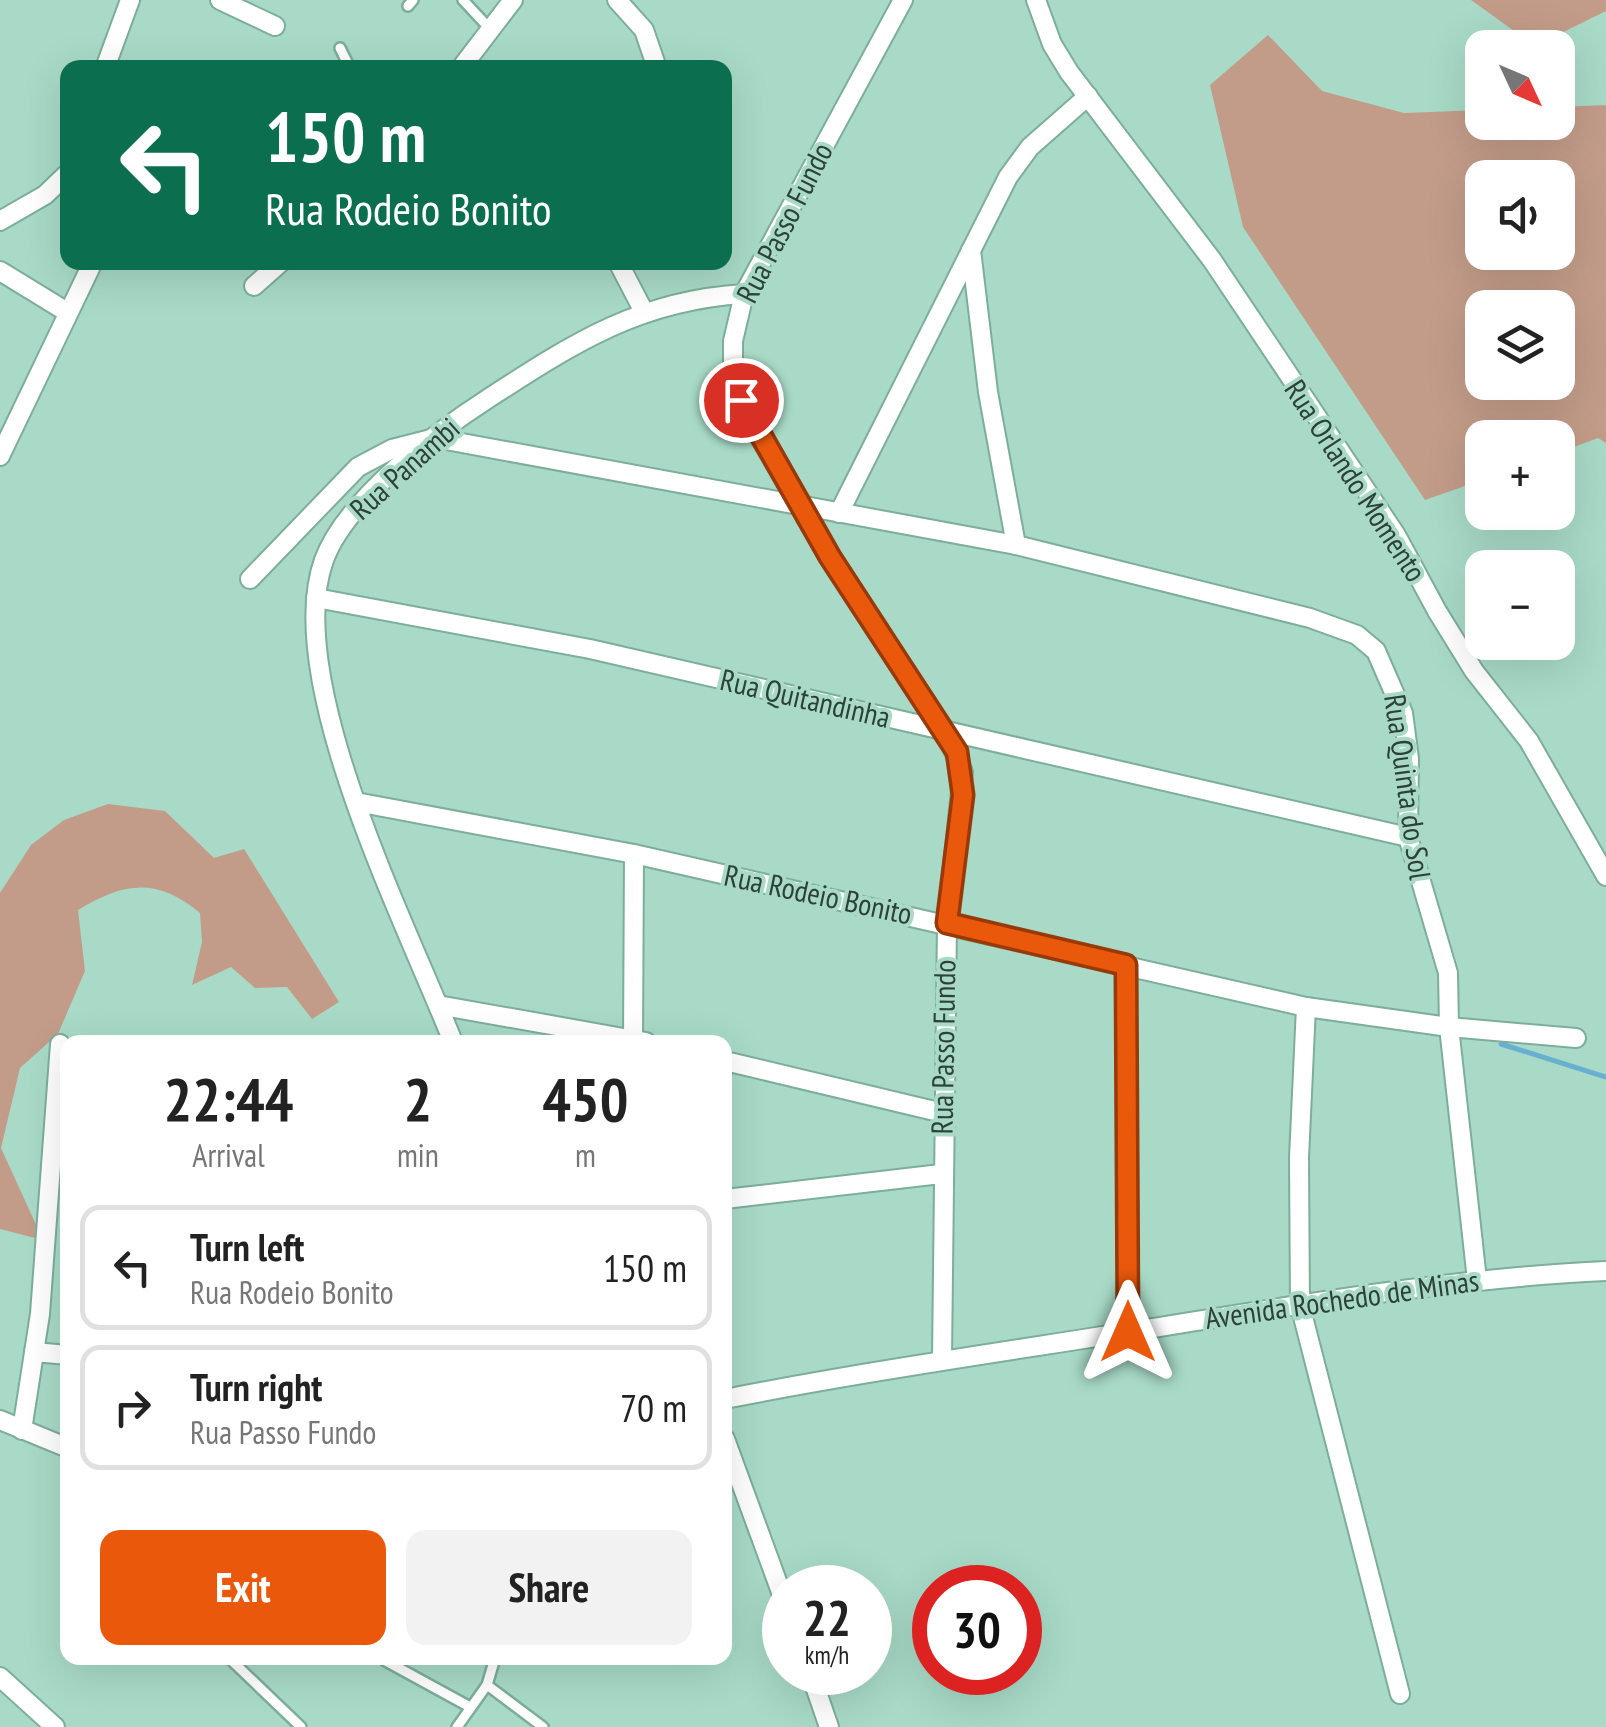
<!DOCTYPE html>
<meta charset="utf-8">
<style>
:root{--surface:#fff;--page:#f2f2f2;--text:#222;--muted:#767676;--line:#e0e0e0;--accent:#ea580c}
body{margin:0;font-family:"PT Sans Narrow",sans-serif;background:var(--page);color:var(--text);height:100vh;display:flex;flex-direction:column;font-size:38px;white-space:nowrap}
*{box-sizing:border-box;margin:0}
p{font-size:32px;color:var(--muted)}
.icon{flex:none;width:55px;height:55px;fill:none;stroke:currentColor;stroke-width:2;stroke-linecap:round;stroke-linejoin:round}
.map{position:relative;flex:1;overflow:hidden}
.panel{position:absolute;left:60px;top:1035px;width:672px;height:630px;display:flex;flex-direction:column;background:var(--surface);border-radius:20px;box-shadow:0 10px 40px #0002}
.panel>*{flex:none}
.banner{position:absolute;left:60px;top:60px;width:672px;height:210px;border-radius:20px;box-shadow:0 10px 40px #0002;background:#0b6e4f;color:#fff;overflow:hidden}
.needle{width:65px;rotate:134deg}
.controls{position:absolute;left:1465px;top:30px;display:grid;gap:20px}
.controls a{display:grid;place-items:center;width:110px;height:110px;border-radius:20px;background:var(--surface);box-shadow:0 10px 40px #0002;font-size:50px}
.speed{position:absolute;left:762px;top:1565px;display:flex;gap:20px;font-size:50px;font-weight:700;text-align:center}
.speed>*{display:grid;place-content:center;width:130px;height:130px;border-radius:50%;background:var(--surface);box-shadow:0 10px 40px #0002;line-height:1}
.speed small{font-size:25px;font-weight:400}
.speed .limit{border:15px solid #d22;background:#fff;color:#111}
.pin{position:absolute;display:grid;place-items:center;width:85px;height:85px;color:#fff;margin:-42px;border:5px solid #fff;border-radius:50%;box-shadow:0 2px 10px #0007}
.me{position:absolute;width:110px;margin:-55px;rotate:0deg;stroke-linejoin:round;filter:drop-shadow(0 0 8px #0008)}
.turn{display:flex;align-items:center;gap:35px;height:210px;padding:0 40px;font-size:45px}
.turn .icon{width:130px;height:130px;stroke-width:2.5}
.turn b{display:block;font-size:70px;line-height:85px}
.eta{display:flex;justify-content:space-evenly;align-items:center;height:170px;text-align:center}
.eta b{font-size:60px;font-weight:800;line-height:70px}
.primary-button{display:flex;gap:20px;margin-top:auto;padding:20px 40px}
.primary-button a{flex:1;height:115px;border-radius:20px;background:var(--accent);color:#fff;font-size:40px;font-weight:800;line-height:115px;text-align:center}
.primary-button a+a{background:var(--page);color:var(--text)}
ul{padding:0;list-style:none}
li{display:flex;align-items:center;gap:30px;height:125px;margin:0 20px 15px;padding:0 20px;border:5px solid var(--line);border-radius:20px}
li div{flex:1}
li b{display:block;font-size:38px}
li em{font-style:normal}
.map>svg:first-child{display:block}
.green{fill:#c39c89;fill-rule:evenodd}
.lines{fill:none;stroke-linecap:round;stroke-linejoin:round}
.stream{stroke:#68afd0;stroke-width:5}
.service-casing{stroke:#7dae9b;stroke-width:14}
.minor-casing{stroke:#7dae9b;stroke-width:22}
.service{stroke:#fff;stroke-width:9}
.minor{stroke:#fff;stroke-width:18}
.route-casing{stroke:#983908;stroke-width:25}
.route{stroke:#ea580c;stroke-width:18}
.labels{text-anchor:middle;stroke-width:8;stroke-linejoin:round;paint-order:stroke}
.street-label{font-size:30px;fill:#2d4139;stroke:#a8dac7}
</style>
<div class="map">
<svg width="1606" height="1727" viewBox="0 0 1606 1727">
<rect width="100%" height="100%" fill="#a8dac7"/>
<g class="green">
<polygon points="1471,0 1606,0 1606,11 1535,46"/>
<path d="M1268 35 1322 91 1404 113 1482 110V122H1558V107L1606 105V443L1598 438 1558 453V438H1482V480L1425 500 1243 227 1210 85ZM1482 178H1558V252H1482ZM1482 308H1558V382H1482Z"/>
<path d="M108 804 165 811 214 858 244 849 339 1002 312 1019 287 987 255 988 231 967 192 985 202 942 200 913C157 877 124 882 78 910L85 971 58 1034 20 1068 1 1148 43 1240 0 1229V893L31 845 64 820Z"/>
</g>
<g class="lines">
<polyline class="stream" points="1501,1044 1606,1077"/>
<g class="service-casing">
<g id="service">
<polyline points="463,0 490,29"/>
<polyline points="408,6 413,0"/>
<polyline points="340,48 350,68"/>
<polyline points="229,1658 301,1727"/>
<polyline points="384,1660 470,1707"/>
<polyline points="487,1685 543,1727"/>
<polyline points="457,1727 487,1685 495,1658"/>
</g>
</g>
<g class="minor-casing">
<g id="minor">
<polyline points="220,0 275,26"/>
<polyline points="617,0 644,30 657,68"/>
<polyline points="903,0 744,294 733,341 733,366 752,424 830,557 945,731 963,772 947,923 942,1359"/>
<polyline points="1036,0 1052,44 1069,72 1212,260 1396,535 1437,611 1474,671 1529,741 1606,876"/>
<polyline points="105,68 130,0"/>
<polyline points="461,68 513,0"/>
<polyline points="0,221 45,195 68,173"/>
<polyline points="971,250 988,392 1016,545"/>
<polyline points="618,262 643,310"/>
<polyline points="0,271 67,312"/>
<polyline points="254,286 281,262"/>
<polyline points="0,456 93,262"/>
<polyline points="839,513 1008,177 1030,147 1088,96"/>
<polyline points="250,579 358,467 392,449 435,438 1016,545 1310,618 1357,635 1376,651 1403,713 1409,759 1408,837 1448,973 1449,1027 1477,1280"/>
<polyline points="316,598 590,649 1408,837"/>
<polyline points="356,802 634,854 1306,1007 1449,1027 1576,1038"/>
<polyline points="1125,965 1128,1332"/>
<polyline points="438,1005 646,1042"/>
<polyline points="1306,1007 1299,1158 1300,1305 1400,1694"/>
<path d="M453 1042C408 927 281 679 324 560 346 500 436 432 489 398 575 342 641 300 744 294"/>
<polyline points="633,1042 634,854"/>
<polyline points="725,1061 943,1113"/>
<polyline points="725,1199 941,1174"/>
<polyline points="34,1352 68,1355"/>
<path d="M725 1399C867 1371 1010 1351 1153 1328 1303 1304 1454 1278 1606 1271"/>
<polyline points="0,1420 68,1448"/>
<polyline points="22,1430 40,1314 60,1044"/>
<polyline points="725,1439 785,1603"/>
<polyline points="810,1672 829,1727"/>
<polyline points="0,1677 55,1727"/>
</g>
</g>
<use href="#service" class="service"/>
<use href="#minor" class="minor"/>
</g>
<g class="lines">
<g class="route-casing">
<polyline id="route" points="741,400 830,557 957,752 963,795 947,923 1126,965 1128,1332"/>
</g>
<use href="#route" class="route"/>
</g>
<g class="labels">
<g class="street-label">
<text transform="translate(785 223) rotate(-63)" y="10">Rua Passo Fundo</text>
<text transform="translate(405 469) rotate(-42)" y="10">Rua Panambi</text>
<text transform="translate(1355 481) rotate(57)" y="10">Rua Orlando Momento</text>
<text transform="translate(805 699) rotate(13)" y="10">Rua Quitandinha</text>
<text transform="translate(1407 787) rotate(82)" y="10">Rua Quinta do Sol</text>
<text transform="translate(818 895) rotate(12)" y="10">Rua Rodeio Bonito</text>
<text transform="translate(944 1047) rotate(-89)" y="10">Rua Passo Fundo</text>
<text transform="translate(1342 1300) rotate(-8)" y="10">Avenida Rochedo de Minas</text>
</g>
</g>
</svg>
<div class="controls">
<a><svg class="needle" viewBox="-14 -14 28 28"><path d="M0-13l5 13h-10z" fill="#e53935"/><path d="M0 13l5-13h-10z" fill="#767676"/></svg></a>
<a><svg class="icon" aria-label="sound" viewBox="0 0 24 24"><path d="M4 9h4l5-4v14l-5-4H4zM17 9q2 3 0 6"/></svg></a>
<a><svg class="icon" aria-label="layers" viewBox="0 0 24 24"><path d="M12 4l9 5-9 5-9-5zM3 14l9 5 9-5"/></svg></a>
<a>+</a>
<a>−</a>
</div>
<div class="speed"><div>22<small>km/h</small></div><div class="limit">30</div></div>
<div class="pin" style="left:741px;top:400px;background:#d93025"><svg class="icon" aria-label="arrive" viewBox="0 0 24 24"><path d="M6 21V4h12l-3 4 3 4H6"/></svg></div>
<svg class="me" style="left:1128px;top:1332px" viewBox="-20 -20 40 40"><path d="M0-17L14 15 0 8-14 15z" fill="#ea580c" stroke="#fff" stroke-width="4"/></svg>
<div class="banner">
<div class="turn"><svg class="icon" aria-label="left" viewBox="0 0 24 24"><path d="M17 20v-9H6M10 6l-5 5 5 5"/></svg><div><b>150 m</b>Rua Rodeio Bonito</div></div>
</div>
<section class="panel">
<div class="eta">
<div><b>22:44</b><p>Arrival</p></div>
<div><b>2</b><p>min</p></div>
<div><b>450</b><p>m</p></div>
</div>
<ul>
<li><svg class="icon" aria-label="left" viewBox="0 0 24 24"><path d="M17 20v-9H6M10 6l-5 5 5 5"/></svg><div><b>Turn left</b><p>Rua Rodeio Bonito</p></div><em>150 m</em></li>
<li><svg class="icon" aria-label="right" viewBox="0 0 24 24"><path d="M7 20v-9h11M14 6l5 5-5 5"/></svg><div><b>Turn right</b><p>Rua Passo Fundo</p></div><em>70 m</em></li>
</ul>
<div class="primary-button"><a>Exit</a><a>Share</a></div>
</section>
</div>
